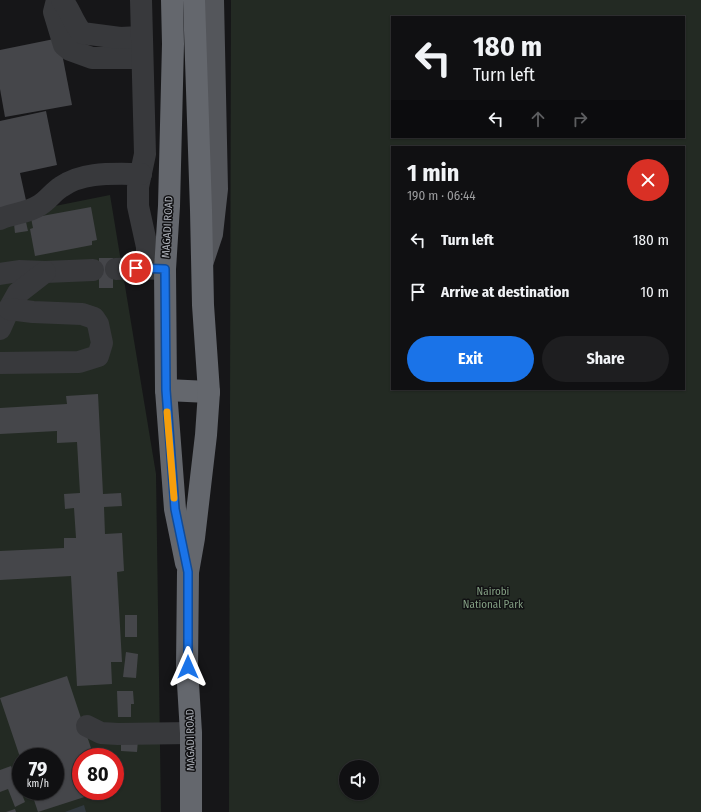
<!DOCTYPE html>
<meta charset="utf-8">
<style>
:root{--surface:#101012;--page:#1e1e20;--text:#f1f3f6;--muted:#9c9d9f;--line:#303032;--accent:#1a73e8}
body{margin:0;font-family:"Fira Sans Condensed",sans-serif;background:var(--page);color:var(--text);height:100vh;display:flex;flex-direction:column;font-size:15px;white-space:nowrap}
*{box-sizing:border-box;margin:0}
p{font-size:13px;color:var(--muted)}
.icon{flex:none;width:22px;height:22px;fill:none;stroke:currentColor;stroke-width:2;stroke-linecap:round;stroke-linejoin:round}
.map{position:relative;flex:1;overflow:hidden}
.drawer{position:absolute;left:391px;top:146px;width:294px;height:244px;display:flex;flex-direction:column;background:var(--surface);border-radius:0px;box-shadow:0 1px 3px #0004,0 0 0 1px var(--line)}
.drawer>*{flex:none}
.top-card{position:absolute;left:391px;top:16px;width:294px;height:122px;border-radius:0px;box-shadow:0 1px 3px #0004,0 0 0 1px var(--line);background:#101012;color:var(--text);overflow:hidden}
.controls{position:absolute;left:339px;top:760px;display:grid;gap:8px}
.controls a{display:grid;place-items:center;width:40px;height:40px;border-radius:50%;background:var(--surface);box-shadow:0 1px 3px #0004,0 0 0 1px var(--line);font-size:20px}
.speed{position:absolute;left:12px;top:748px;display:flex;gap:8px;font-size:20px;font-weight:700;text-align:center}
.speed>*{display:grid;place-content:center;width:52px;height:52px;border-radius:50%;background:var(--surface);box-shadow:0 1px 3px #0004,0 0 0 1px var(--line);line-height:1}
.speed small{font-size:10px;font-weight:400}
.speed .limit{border:6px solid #d22;background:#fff;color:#111}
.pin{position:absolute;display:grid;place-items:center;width:34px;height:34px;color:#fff;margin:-17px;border:2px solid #fff;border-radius:50%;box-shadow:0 1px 4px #0007}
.me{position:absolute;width:44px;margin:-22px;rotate:0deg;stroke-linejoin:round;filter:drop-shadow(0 0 3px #0008)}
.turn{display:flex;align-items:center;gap:14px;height:84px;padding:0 16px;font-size:18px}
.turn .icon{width:52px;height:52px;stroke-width:2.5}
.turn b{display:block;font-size:28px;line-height:34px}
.lanes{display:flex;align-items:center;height:38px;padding:0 16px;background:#0003;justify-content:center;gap:20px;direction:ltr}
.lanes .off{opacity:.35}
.round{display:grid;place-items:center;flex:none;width:42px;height:42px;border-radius:21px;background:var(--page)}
.head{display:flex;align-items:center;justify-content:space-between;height:68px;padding:0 16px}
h1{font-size:24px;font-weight:700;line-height:30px}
.action{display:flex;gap:8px;margin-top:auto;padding:8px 16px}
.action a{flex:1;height:46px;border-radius:24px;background:var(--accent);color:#fff;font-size:16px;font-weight:700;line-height:46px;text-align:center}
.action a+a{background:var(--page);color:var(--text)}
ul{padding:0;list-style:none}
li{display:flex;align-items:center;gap:12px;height:52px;padding:0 16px}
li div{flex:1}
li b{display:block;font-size:15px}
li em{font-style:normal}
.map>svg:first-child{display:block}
.green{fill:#232a23;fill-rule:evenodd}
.water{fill:#31393f}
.building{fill:#45464a}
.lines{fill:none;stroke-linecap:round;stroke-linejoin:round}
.minor{stroke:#38393c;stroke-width:22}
.major{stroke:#54565b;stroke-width:22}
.highway{stroke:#64676d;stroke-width:22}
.route-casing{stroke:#114b97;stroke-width:10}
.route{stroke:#1a73e8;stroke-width:7}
.slow{stroke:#f59e0b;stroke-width:7}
.labels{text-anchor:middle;stroke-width:3;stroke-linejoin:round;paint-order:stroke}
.street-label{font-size:11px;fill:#aaaeb6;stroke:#111113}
.park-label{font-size:11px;fill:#839f83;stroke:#111113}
</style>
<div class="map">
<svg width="701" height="812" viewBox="0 0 701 812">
<rect width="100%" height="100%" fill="#161618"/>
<g class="green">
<path d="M231 0H701V812H229ZM392 17H684V137H392ZM392 147H684V389H392ZM346 767H372V793H346Z"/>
<path d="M110 195 156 474 161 812H0V217ZM21 757H55V791H21ZM81 757H115V791H81Z"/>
</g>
<polygon class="water" points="84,805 86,812 65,812"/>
<g class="building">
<polygon points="59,38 72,105 5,117 0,89 0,50"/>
<polygon points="46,111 57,165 20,173 27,205 0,210 0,121"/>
<polygon points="91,207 97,240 92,241 92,245 35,256 30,229 33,228 31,218"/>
<polygon points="26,222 28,231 15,233 14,224"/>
<rect x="99" y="258" width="14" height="30"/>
<polygon points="98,394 103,494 121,493 122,506 104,507 105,534 122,533 124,571 117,572 122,662 111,662 112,684 77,686 71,576 0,580 0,551 64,548 64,538 76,538 74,508 65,509 64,494 80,493 77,442 57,443 57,431 0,434 0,408 67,404 66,396"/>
<rect x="125" y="615" width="12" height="22"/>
<polygon points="126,652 138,654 136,678 123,677"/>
<polygon points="67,676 94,757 81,757 81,791 103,791 38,812 31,791 55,791 55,757 21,757 21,760 0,698"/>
<polygon points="117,691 133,691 134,704 131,704 131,717 118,717"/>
<polygon points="121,740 138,740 137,752 121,751"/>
<polygon points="11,766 25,802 15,807 8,789 0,792 0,770"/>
<polygon points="15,809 16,812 6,812"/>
</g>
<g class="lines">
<g class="minor">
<polyline points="57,0 54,12 64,45 70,50 92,58 142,58"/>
<path d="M62 0C71 11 72 21 82 33L120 38 141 37"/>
<polyline points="141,0 145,154 138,187 138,206 147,247 147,268"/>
<path d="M0 219C13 213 26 214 40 205 48 200 53 192 61 187 83 171 115 174 141 174"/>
<polyline points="116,269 136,268 162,269"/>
<polyline points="0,274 19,271 45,272 93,270"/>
<polyline points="0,329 9,309 18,293 45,272"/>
<polyline points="0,363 79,362 98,356 102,343 98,324 94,318 82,314 33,312 9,309"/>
<polyline points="87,726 101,733 118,734 191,733"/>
</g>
<polyline class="major" points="203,261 212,234 217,189 213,0"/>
<g class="highway">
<polyline points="172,0 173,44 169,206 165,269 166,390 175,509 186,563"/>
<polyline points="166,390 209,392"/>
<polyline points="191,812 191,733 187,667 188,572 194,538 206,435 209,392 203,305 201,210 194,0"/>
</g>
</g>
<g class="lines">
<g class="route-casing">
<polyline id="route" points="136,268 165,269 166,390 175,509 188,572 188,667"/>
</g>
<use href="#route" class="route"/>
<polyline class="slow" points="167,412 174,498"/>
</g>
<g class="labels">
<g class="street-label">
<text transform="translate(167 227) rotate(-87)" y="4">MAGADI ROAD</text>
<text transform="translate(190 740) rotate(-91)" y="4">MAGADI ROAD</text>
</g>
<g class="park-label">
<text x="493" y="595">Nairobi<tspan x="493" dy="13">National Park</tspan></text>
</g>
</g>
</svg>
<div class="controls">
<a><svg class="icon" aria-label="sound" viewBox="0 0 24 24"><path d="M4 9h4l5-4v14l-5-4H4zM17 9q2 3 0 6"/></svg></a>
</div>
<div class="speed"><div>79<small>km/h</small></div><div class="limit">80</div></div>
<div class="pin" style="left:136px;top:268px;background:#d93025"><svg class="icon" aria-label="arrive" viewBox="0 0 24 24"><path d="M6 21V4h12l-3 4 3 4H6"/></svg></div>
<svg class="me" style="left:188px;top:667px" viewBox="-20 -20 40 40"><path d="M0-17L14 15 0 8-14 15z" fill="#1a73e8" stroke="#fff" stroke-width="4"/></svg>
<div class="top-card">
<div class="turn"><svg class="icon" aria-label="left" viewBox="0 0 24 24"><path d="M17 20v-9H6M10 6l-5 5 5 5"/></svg><div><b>180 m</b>Turn left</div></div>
<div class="lanes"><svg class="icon" aria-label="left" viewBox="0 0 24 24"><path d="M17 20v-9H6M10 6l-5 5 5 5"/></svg><svg class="icon off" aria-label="ahead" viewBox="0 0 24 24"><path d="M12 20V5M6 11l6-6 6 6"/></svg><svg class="icon off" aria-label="right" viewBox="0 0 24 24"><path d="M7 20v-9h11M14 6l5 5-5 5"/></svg></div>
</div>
<section class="drawer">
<div class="head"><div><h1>1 min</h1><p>190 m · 06:44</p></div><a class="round" style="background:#d93025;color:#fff"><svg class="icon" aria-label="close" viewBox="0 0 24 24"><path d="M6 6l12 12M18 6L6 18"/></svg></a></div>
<ul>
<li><svg class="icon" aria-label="left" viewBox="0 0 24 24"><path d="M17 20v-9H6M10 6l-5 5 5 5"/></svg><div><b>Turn left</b></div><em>180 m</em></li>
<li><svg class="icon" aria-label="arrive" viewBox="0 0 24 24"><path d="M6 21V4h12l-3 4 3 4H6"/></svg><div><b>Arrive at destination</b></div><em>10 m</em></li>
</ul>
<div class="action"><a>Exit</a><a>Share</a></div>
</section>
</div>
